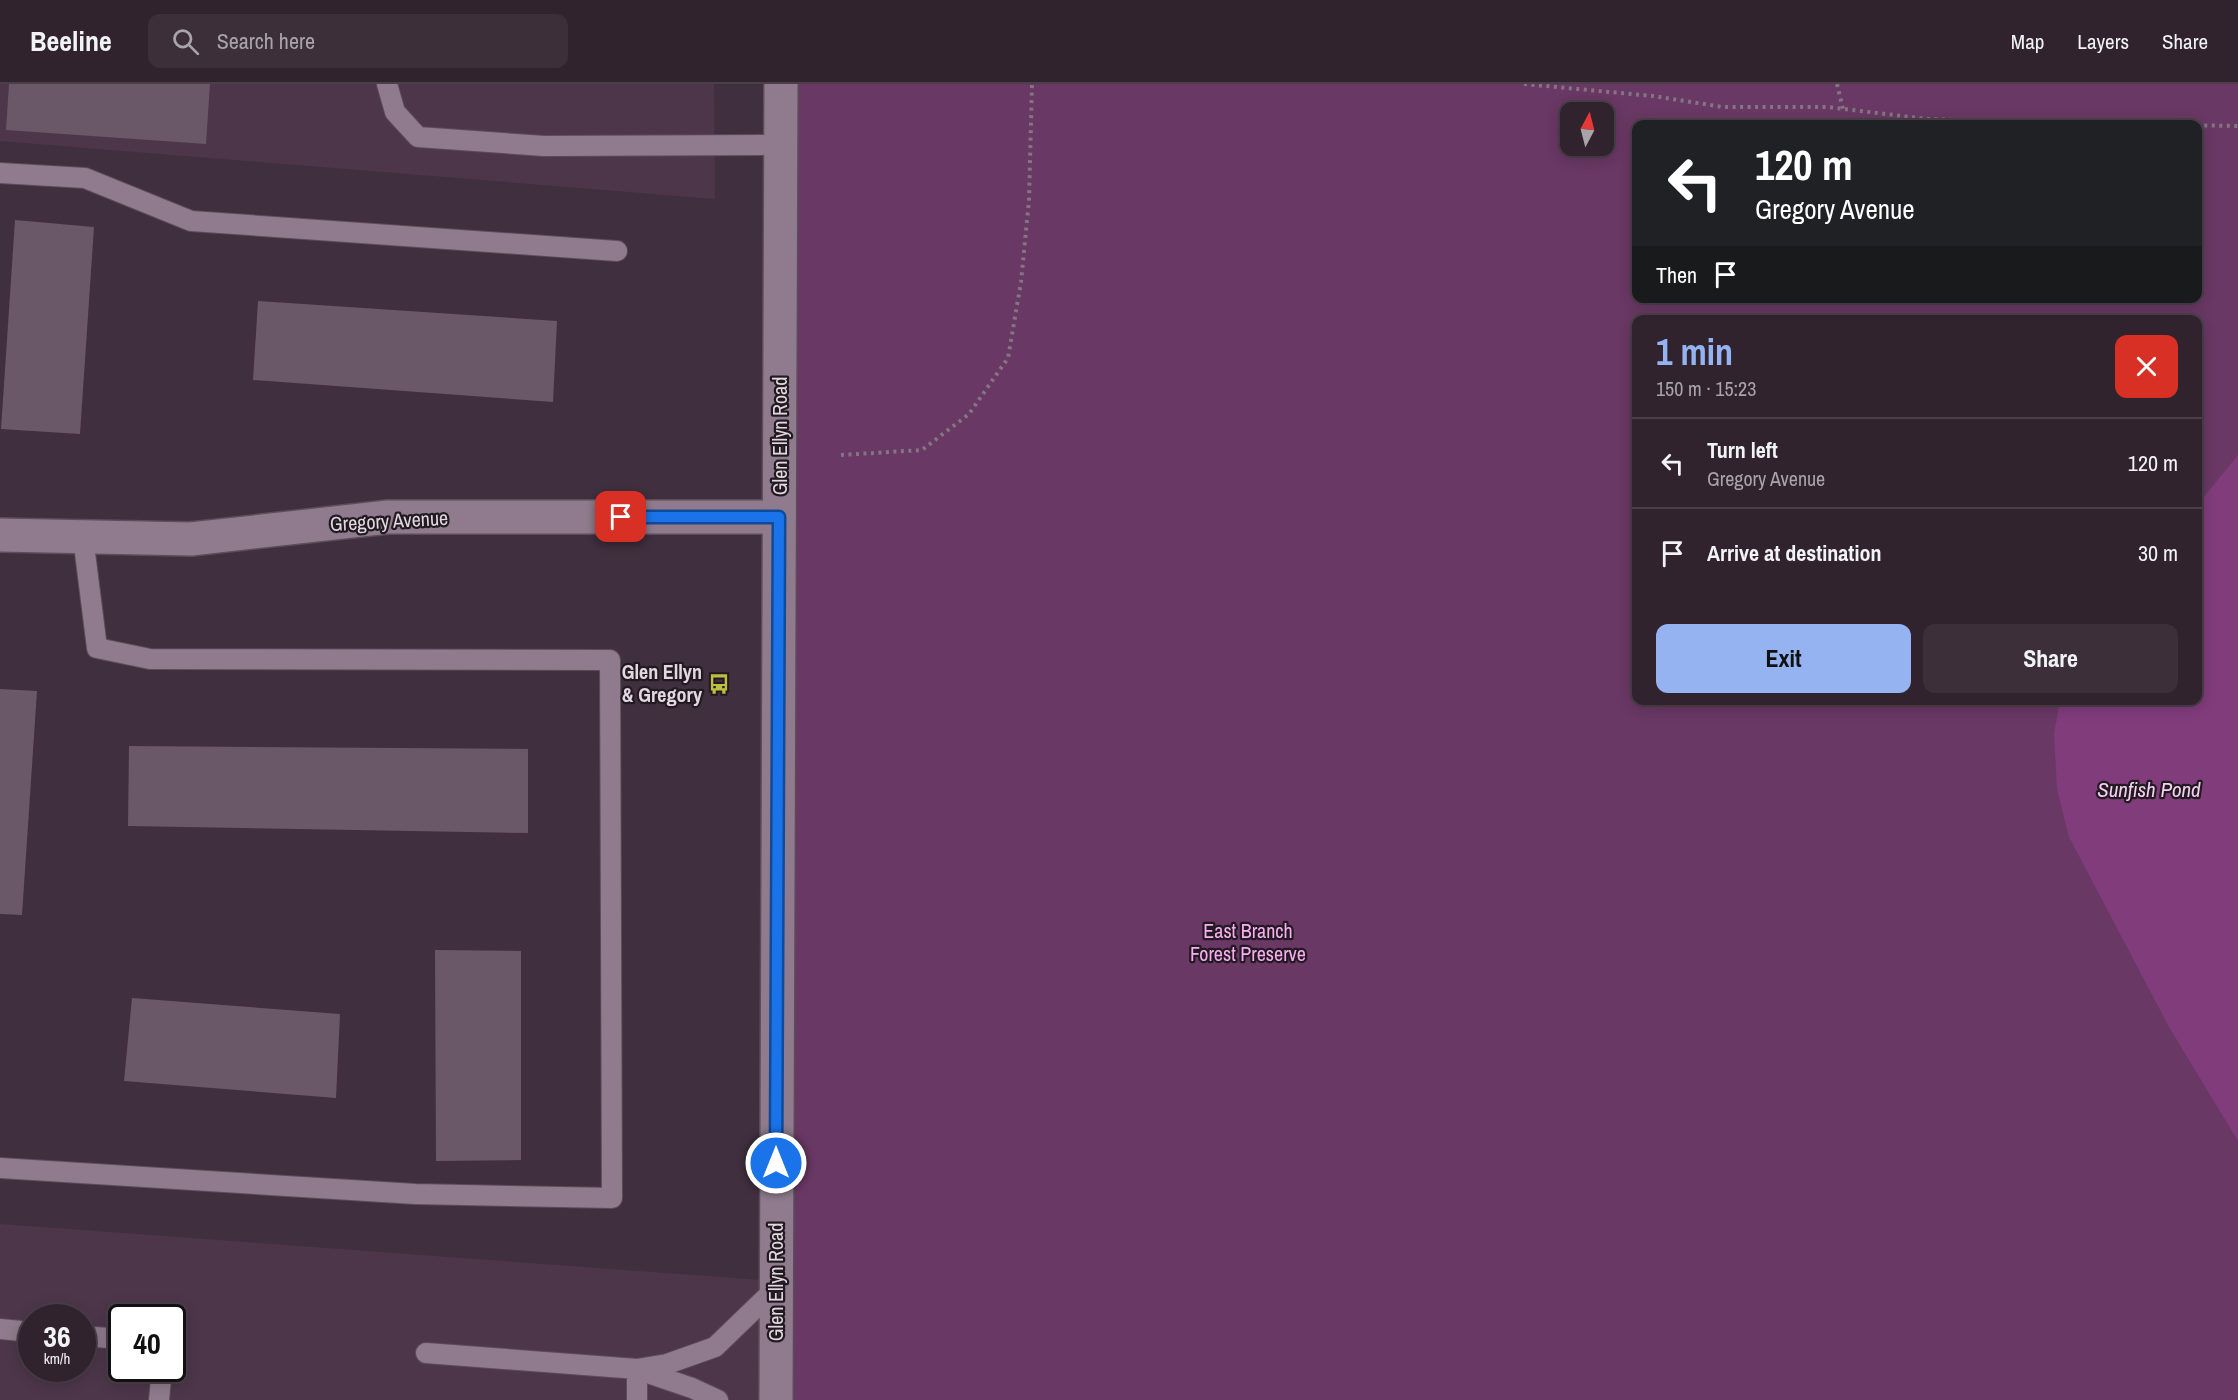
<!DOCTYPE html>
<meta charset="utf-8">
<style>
:root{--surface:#30232e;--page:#3c2f3a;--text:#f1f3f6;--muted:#a8a4aa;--line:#4b404a;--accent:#95b2f1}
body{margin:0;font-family:"Archivo Narrow",sans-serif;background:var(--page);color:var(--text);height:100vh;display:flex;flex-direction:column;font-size:22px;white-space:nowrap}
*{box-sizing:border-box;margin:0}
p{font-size:20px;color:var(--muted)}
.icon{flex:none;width:33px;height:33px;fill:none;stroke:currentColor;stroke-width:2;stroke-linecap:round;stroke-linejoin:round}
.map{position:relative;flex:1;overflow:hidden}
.details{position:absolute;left:1632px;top:231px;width:570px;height:390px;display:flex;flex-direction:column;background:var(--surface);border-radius:12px;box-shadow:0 3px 15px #0003,0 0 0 2px var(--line)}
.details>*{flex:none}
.hud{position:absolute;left:1632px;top:36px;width:570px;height:183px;border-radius:12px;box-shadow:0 3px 15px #0003,0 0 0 2px var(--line);background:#202124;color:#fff;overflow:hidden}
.needle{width:39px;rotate:7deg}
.tools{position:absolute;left:1560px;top:18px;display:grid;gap:12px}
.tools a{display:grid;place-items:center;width:54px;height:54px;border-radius:12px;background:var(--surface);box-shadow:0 3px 15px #0003,0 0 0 2px var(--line);font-size:30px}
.speed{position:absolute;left:18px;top:1220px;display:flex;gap:12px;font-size:30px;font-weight:700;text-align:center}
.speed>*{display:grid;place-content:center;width:78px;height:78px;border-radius:50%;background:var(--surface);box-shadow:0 3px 15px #0003,0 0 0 2px var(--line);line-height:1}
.speed small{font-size:15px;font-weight:400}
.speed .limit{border:3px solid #111;border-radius:9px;background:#fff;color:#111}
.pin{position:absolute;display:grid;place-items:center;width:51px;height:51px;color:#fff;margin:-26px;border-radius:12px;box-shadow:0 3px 9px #0006}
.me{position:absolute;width:66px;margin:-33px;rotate:0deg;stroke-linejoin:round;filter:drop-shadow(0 0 4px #0008)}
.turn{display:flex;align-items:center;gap:21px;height:126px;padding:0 24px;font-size:27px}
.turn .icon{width:78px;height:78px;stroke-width:2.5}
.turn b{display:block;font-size:42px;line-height:51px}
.then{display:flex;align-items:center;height:57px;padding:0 24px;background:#0003;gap:12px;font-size:22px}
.round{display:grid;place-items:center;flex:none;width:63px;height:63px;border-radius:12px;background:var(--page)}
.headline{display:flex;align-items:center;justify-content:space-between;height:102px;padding:0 24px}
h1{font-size:36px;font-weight:800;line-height:45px;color:var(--accent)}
.action{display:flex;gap:12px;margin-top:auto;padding:12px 24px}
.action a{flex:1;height:69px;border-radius:12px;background:var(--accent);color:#111;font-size:24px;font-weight:800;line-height:69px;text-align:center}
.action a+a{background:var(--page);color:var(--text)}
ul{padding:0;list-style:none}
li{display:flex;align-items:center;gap:18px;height:90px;padding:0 24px;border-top:2px solid var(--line)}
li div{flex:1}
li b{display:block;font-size:22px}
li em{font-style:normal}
header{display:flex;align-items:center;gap:36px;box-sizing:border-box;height:84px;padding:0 30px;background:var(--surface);border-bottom:2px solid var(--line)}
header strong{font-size:28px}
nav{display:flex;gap:33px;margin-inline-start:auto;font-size:21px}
.search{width:420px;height:54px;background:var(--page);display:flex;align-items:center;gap:15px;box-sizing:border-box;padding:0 21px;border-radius:12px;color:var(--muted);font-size:22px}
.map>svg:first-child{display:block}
.built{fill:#4d364a;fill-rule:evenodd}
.green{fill:#693864;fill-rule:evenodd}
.water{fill:#813c7c}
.building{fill:#6a5767}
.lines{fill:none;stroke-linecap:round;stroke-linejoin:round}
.service-casing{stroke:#5c4d5a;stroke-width:22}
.minor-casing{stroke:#5c4d5a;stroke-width:36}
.tertiary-casing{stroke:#5c4d5a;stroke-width:36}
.path{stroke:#837582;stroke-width:4;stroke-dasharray:3 4.5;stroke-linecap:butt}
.service{stroke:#8f7b8d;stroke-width:20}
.minor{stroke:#8f7b8d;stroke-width:33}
.tertiary{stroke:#8f7b8d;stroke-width:33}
.route-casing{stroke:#114b97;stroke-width:15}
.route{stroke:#1a73e8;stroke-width:10}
.labels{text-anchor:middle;stroke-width:4.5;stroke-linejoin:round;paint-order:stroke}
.street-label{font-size:20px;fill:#e3d8e2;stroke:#221a21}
.poi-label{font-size:20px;font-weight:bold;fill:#e3d8e2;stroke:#221a21;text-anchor:end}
.park-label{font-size:20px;fill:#faadf2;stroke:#221a21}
.water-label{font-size:21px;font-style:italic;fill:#f7d0f2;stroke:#221a21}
</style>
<header>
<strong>Beeline</strong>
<div class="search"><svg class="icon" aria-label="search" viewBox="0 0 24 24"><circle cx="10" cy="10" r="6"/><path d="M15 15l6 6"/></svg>Search here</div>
<nav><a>Map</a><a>Layers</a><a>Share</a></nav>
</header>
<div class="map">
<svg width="2238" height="1316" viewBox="0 0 2238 1316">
<rect width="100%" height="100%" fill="#402f3e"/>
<g class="built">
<polygon points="0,0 714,0 715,115 0,57"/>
<path d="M0 1140 761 1196 760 1316H0ZM32 1233H82V1284H32ZM122 1233H172V1284H122Z"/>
</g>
<path class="green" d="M797 0H2238V1316H789ZM1570 28H1604V62H1570ZM1636 40H2198V214H1636ZM1636 236H2198V616H1636Z"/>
<polygon class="water" points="2238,371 2238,1057 2169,943 2069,753 2057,705 2054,650 2060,617 2198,616 2198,420"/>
<g class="building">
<polygon points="9,0 210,0 206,60 6,46"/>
<polygon points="15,136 94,143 80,350 1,345"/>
<polygon points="258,217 557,237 553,318 253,296"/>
<polygon points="0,605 37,607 22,831 0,830"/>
<polygon points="129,662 528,665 528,749 128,742"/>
<polygon points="435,866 521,867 521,1076 436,1077"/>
<polygon points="132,914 340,930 336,1014 124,997"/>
</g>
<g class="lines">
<g class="service-casing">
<g id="service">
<polyline points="387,0 395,28 418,53 544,62 781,61"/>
<polyline points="0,89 85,94 191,137 617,167"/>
<polyline points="0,1084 415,1110 612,1114 610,576 150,575 97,564 83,453"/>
<polyline points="0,1245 32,1248"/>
<polyline points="82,1252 122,1255"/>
<polyline points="426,1269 637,1285 637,1316"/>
<polyline points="637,1285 667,1280 715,1263 776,1204"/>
<polyline points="642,1287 692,1304 718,1316"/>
<polyline points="159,1316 162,1284"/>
</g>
</g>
<g class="minor-casing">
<polyline id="minor" points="0,451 191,455 388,433 779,433"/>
</g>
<g class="tertiary-casing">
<polyline id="tertiary" points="776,1316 781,0"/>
</g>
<g class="path">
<polyline points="1524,0 1653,12 1723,23 1828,23 1927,35 2013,38 2238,42"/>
<polyline points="1837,0 1843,25"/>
<polyline points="841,371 922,366 969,330 1008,274 1021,198 1029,116 1032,0"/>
</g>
<use href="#service" class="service"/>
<use href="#minor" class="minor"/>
<use href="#tertiary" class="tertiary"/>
</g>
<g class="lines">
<g class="route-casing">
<polyline id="route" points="621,433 779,433 776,1079"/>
</g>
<use href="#route" class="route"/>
</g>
<defs>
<g id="bus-bare" transform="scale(1.62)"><path d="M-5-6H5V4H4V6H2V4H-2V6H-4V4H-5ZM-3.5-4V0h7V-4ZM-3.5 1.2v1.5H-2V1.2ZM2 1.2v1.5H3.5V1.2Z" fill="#c0be40" stroke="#221a21" stroke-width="2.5" paint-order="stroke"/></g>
</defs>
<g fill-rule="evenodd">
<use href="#bus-bare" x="719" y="600"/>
</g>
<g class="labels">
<g class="street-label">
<text transform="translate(780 352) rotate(-90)" y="7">Glen Ellyn Road</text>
<text transform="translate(389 437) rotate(-3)" y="7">Gregory Avenue</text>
<text transform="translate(776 1198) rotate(-90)" y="7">Glen Ellyn Road</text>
</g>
<g class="poi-label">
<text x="702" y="595">Glen Ellyn<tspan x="702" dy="23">&amp; Gregory</tspan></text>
</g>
<g class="park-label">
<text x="1248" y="854">East Branch<tspan x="1248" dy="23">Forest Preserve</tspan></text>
</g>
<g class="water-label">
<text x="2149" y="713">Sunfish Pond</text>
</g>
</g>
</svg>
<div class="tools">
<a><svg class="needle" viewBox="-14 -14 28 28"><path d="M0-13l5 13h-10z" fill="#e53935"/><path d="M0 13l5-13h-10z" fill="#a8a4aa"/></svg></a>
</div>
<div class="speed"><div>36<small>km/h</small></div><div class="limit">40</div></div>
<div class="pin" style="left:621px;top:433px;background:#d93025"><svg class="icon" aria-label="arrive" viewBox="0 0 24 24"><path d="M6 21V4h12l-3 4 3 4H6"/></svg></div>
<svg class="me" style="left:776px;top:1079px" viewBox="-20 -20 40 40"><circle r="17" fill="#1a73e8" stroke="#fff" stroke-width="3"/><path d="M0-11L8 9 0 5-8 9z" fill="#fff"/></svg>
<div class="hud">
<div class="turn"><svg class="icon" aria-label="left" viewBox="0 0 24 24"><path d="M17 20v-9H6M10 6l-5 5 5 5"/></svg><div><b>120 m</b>Gregory Avenue</div></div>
<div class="then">Then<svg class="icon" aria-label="arrive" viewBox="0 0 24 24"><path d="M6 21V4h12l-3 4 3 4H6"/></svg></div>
</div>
<section class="details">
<div class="headline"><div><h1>1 min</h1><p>150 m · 15:23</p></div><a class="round" style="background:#d93025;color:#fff"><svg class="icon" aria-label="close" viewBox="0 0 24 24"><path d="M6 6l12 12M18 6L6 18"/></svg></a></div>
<ul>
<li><svg class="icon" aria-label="left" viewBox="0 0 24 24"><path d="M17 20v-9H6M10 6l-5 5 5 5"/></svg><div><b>Turn left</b><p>Gregory Avenue</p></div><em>120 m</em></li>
<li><svg class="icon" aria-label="arrive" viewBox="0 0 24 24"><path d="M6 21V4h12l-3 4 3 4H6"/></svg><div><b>Arrive at destination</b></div><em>30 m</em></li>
</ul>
<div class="action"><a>Exit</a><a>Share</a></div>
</section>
</div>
